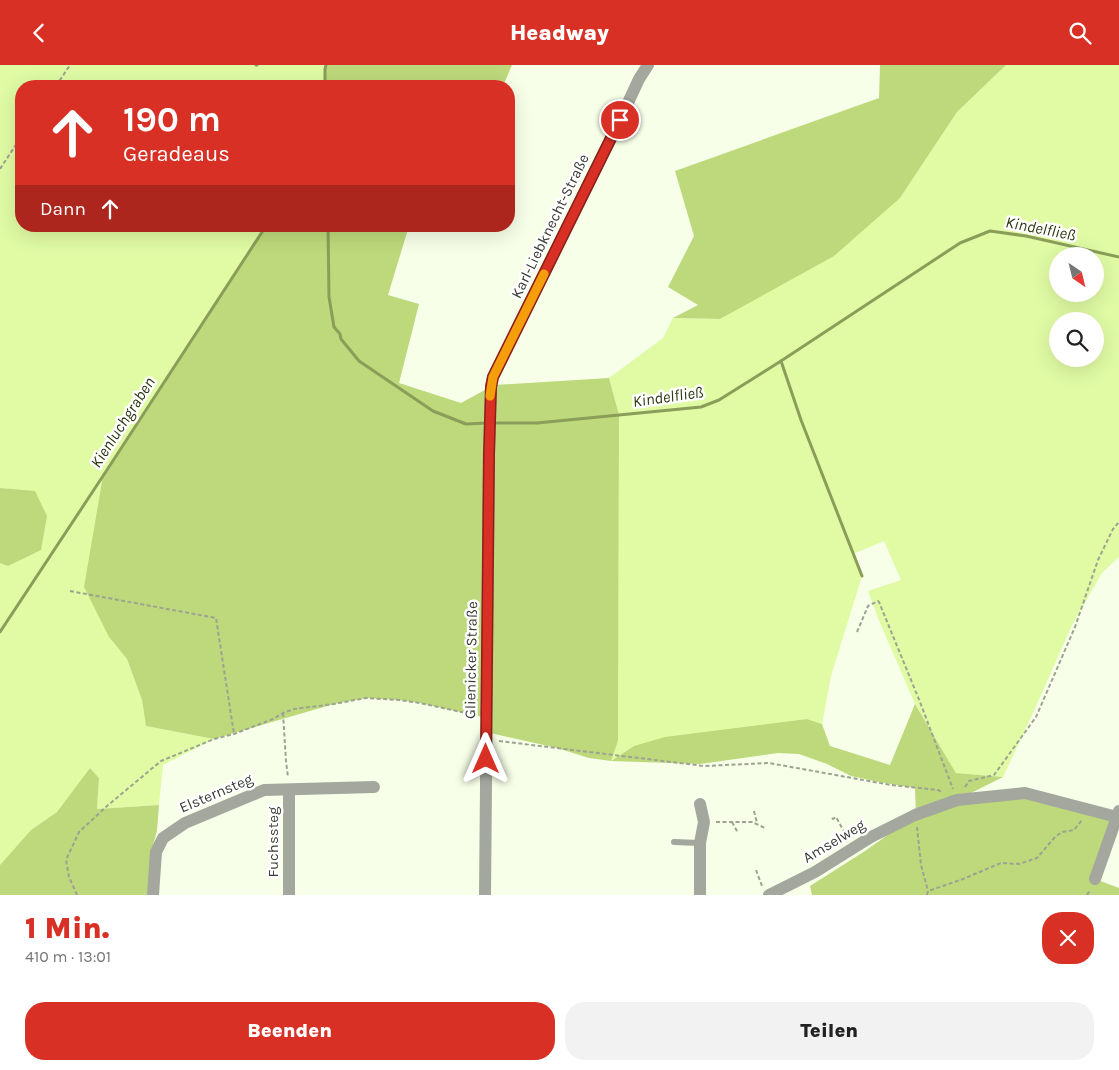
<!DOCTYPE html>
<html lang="de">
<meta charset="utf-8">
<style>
:root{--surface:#fff;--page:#f2f2f2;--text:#222;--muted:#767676;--accent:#d93025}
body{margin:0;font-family:Karla,sans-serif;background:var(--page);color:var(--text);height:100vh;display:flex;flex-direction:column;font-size:19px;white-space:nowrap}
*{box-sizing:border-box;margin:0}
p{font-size:16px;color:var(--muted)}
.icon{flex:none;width:28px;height:28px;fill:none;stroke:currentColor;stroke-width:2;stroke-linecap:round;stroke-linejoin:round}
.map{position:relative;height:830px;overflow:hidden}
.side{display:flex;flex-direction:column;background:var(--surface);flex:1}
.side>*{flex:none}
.guide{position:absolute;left:15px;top:15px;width:500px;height:152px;border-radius:20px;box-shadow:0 5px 20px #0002;background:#d93025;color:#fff;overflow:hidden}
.needle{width:32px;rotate:145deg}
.fabs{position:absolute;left:1049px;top:182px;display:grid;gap:10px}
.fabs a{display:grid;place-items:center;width:55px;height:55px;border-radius:50%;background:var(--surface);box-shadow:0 5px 20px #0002;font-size:25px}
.pin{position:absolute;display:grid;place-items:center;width:42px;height:42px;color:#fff;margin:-21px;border:2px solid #fff;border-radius:50%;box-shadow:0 1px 5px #0007}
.me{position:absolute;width:55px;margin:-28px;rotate:0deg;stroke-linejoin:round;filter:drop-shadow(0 0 4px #0008)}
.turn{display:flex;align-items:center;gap:18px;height:105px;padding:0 25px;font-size:22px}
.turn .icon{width:65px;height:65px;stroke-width:2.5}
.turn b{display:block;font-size:35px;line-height:42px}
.then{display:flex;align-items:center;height:48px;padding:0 25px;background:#0003;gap:10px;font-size:19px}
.round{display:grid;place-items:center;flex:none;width:52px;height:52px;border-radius:20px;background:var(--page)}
.headline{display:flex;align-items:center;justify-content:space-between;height:85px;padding:0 25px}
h1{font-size:30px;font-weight:800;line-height:38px;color:var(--accent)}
.button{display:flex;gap:10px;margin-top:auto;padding:10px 25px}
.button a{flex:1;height:58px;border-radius:20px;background:var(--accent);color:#fff;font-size:20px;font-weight:800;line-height:58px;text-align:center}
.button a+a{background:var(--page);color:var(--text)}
header{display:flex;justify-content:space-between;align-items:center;height:65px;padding:0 25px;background:var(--accent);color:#fff;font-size:22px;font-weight:800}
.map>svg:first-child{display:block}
.green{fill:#e0fba4;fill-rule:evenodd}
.forest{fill:#bdd97b}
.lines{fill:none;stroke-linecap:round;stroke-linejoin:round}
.stream{stroke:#8a9e59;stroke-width:3}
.path{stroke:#9da292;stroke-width:2;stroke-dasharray:4 2.5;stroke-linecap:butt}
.service{stroke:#a4a79e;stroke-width:6}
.minor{stroke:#a4a79e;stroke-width:12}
.tertiary{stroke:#a4a79e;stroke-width:12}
.route-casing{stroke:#8d1f18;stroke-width:12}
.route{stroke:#d93025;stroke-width:9}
.slow{stroke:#f59e0b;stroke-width:9}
.labels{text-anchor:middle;stroke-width:5;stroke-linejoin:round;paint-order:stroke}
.street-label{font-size:15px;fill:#3a3d35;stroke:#fff}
.water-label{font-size:16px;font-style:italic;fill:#2d3710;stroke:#fff}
</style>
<header><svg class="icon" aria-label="back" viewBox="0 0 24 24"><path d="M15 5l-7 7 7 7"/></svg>Headway<svg class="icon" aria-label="search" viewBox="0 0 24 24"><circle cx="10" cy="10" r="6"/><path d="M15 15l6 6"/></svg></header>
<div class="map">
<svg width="1119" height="830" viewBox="0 0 1119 830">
<rect width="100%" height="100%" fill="#f7ffe8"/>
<g class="green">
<polygon points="0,0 326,0 325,4 325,21 21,21 21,161 266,161 103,411 109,572 127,594 142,635 146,661 214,674 163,700 159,740 97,744 99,713 90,703 57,747 31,765 0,800 0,498 8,501 35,427 0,423"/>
<path d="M1006 0H1119V492L1102 508 1072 560 1033 648 1003 712 956 708 915 639 878 553 868 526 901 515 884 476 853 489 862 511 831 611 822 659 807 654 634 681 611 696 618 676 619 350 609 313 663 273 673 253 720 254 900 133 957 47ZM1058 191H1095V229H1058ZM1058 256H1095V294H1058Z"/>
</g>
<g class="forest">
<polygon points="326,0 512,0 503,21 325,21 325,4"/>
<polygon points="880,0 1006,0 957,47 900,133 834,191 720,254 673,253 698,240 668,222 694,171 675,106 879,33"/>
<polygon points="266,161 409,161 388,230 419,239 399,318 461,338 494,320 609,313 619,350 618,676 611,696 634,681 665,672 807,654 822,659 830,681 890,700 915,639 956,708 1003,712 959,734 1025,728 1117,752 1095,814 1119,823 1119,830 812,830 810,821 865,786 916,750 915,723 879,717 851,711 827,699 799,689 778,688 700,699 611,696 589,693 557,683 486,667 487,653 420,638 399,635 366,633 334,639 214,674 146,661 142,635 127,594 109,572 84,522 103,411"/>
<polygon points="0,423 35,426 47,451 41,485 8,501 0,498"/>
<polygon points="90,703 99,713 97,744 159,740 157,766 151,787 148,830 0,830 0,800 31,765 57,747"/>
</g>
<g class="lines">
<g class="stream">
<polyline points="256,0 257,0"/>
<polyline points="325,21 325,4 326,0"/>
<polyline points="328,161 329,232 334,262 340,269 341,274 359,296 433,346 466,359 487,358"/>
<polyline points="781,296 801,355 862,511"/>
<polyline points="493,358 537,358 701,342 719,335 781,296 960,178 990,166 1026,171 1119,192"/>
<polyline points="0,567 103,411 266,161"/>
</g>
<g class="path">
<polyline points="56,21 70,0"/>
<polyline points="0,104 21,72"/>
<polyline points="70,526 216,553 234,669"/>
<polyline points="857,567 868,541 878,536 879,537 920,637 953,724"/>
<polyline points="283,648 286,696 288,712"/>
<polyline points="499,676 704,701 769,698 891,720 938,725 942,727"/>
<polyline points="965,722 969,716 994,710 1036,652 1075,562 1098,495 1113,464 1119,457"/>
<polyline points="754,746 757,758"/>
<polyline points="832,753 833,754 836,752 847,772"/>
<polyline points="716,757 752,757 765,763"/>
<polyline points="732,757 738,768"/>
<polyline points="917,762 921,800 928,826"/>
<polyline points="756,805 762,821"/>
<polyline points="77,830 69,812 66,795 79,767 107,741 161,696 214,674 234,669 273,654 283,648 294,644 334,639 366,633 399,635 420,638 475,650"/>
<polyline points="927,830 928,826 963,814 1001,798 1019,799 1037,793 1055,772 1062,767 1074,765 1082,755"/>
<polyline points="1087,830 1090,825"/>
</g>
<polyline class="service" points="674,777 700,778"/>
<g class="minor">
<polyline points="1095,814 1119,746"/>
<polyline points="153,830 156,787 163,773 185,758 264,725 374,722"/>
<polyline points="289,830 289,725"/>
<polyline points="700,830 700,778 704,757 700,739"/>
<polyline points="769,830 815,807 871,772 915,750 957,735 1025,728 1117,752"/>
</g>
<polyline class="tertiary" points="485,830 489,389 491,322 493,312 620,55 639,14 648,0"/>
</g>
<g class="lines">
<g class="route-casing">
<polyline id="route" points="486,694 489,389 491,322 493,312 620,55"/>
</g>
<use href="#route" class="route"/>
<polyline class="slow" points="490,331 493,312 544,209"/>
</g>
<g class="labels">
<g class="street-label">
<text transform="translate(550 161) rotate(-64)" y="5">Karl-Liebknecht-Straße</text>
<text transform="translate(471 595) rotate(-89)" y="5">Glienicker Straße</text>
<text transform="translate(216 728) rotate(-23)" y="5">Elsternsteg</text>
<text transform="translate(834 776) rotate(-31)" y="5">Amselweg</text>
<text transform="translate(273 777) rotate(-90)" y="5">Fuchssteg</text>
</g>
<g class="water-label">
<text transform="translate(1041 163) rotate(11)" y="6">Kindelfließ</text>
<text transform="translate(668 331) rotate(-8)" y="6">Kindelfließ</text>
<text transform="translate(122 357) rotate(-57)" y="6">Kienluchgraben</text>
</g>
</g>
</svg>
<div class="fabs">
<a><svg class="needle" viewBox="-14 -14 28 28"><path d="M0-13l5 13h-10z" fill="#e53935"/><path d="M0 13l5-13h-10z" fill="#767676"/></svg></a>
<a><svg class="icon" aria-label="search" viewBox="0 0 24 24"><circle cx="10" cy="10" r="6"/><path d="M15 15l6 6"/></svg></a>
</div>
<div class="pin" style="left:620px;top:55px;background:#d93025"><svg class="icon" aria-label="arrive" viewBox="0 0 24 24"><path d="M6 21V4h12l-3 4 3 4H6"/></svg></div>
<svg class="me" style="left:486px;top:694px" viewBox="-20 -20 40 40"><path d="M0-17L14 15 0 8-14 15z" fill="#d93025" stroke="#fff" stroke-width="4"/></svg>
<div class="guide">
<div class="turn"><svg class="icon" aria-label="ahead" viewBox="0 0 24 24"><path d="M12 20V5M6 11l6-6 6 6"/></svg><div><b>190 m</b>Geradeaus</div></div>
<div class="then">Dann<svg class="icon" aria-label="ahead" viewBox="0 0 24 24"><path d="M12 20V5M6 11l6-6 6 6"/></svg></div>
</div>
</div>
<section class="side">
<div class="headline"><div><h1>1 Min.</h1><p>410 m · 13:01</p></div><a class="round" style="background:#d93025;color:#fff"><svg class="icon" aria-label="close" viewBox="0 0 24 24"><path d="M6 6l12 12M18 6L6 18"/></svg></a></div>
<div class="button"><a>Beenden</a><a>Teilen</a></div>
</section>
